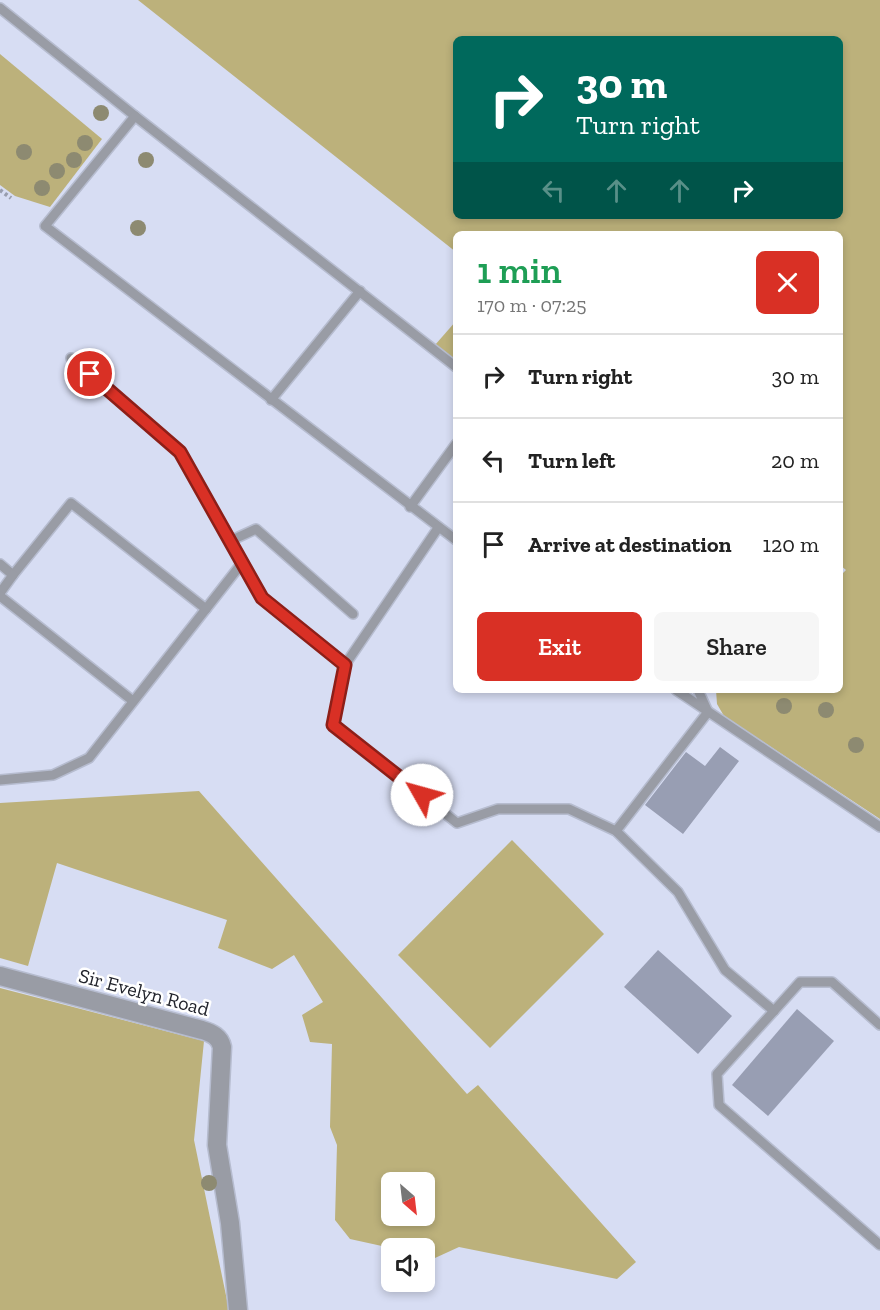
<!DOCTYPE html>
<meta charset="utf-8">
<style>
:root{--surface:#fff;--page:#f6f6f6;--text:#222;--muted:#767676;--line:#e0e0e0;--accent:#d93025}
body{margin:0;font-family:"Zilla Slab",serif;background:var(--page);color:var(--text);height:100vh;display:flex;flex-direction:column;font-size:22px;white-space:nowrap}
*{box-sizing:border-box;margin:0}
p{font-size:20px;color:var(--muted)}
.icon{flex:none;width:33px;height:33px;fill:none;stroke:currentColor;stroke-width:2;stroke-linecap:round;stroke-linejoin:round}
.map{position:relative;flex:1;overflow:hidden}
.drawer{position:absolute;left:453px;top:231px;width:390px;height:462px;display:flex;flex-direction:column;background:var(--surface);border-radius:9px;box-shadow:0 3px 9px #0003}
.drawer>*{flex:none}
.guide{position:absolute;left:453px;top:36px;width:390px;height:183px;border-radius:9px;box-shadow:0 3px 9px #0003;background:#00695c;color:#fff;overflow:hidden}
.needle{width:39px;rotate:152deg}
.tools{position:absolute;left:381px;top:1172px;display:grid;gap:12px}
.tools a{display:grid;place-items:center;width:54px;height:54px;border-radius:9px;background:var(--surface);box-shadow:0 3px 9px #0003;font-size:30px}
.pin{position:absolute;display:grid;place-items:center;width:51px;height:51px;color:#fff;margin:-26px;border:3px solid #fff;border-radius:50%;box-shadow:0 2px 6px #0007}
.me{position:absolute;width:66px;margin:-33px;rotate:308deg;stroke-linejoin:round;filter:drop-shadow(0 0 4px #0008)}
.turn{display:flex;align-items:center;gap:21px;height:126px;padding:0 24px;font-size:27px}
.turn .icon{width:78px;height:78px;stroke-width:2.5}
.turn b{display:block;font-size:42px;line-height:51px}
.lanes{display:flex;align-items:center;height:57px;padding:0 24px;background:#0003;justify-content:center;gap:30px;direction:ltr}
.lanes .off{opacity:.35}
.round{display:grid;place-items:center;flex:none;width:63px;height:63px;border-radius:9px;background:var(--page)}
.headline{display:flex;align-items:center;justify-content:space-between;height:102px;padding:0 24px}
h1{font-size:36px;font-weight:600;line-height:45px;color:#1e9e55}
.cta{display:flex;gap:12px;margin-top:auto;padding:12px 24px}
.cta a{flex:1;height:69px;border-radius:9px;background:var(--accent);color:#fff;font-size:24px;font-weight:600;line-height:69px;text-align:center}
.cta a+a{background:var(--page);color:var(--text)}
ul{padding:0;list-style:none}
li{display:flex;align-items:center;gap:18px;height:84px;padding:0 24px;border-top:2px solid var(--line)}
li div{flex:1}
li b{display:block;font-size:22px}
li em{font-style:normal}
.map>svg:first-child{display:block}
.green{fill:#bcb17b;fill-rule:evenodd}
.building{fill:#989eb3}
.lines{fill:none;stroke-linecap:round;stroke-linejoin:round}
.lane-casing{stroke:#b6bccf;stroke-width:12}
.street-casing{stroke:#b6bccf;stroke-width:21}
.path{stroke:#989dae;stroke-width:4;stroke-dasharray:3 3;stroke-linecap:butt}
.lane{stroke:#999ca5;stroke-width:9}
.street{stroke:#999ca5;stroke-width:18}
.tree{fill:#8d8a71}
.route-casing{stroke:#8d1f18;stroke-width:15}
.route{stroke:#d93025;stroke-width:10}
.labels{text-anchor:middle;stroke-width:5;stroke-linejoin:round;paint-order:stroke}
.street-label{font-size:20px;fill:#21232b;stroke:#fff}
</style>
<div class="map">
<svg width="880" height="1310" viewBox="0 0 880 1310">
<rect width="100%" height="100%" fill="#d7ddf3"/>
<g class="green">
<path d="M138 0H880V819L724 716 717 704 716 690H840V576L846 570 840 565V234H456V252ZM456 39H840V216H456Z"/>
<polygon points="0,54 102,139 50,207 15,196 0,185"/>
<polygon points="456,321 456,361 435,345"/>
<path d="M199 791 467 1094 478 1085 636 1262 617 1279 459 1247 435 1258 425 1256 424 1248H391L350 1239 335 1220 337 1145 330 1127 332 1044 310 1042 302 1015 323 1002 294 955 272 969 218 948 227 920 57 863 28 966 0 958V803ZM392 1182H424V1215H392Z"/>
<polygon points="512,840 604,934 490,1048 398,955"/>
<polygon points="0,988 204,1041 194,1140 229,1310 0,1310"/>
</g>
<g class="building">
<polygon points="720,747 739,761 683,834 645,805 686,752 705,766"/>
<polygon points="658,950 732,1016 698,1054 624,987"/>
<polygon points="797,1009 834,1041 768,1116 732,1085"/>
</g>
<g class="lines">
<g class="lane-casing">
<g id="lane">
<polyline points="0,8 135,116 456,367"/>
<polyline points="135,116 45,226 456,540"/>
<polyline points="71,358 180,452 262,598 345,665 333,725 457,823 498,809 569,809 616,831 678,892 725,970 774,1011"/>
<polyline points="271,400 360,291"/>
<polyline points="410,507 456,444"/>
<polyline points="230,541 256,529 353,614"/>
<polyline points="0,564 13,575 71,503 206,609"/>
<polyline points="0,593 13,575"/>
<polyline points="0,596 133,701"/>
<polyline points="345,665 438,528"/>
<polyline points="676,690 880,827"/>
<polyline points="0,780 53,775 89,758 242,563"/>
<polyline points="616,831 708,712 698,690"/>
<polyline points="880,1025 832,982 800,982 717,1074 719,1105 880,1245"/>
</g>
</g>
<g class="street-casing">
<path id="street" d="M0 976 202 1030C212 1033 220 1037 222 1047L217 1145 230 1223 238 1310"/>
</g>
<polyline class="path" points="0,190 11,198"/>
<use href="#lane" class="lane"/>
<use href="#street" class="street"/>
</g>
<g class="tree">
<circle cx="101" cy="113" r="8"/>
<circle cx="85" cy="143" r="8"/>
<circle cx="24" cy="152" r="8"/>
<circle cx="74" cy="160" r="8"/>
<circle cx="146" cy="160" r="8"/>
<circle cx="57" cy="171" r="8"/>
<circle cx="42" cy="188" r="8"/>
<circle cx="138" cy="228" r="8"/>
<circle cx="784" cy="706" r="8"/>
<circle cx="826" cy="710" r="8"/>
<circle cx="856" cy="745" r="8"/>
<circle cx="209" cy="1183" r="8"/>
</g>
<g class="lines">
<g class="route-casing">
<polyline id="route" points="90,374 180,452 262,598 345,665 333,725 422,795"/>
</g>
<use href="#route" class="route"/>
</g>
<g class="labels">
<g class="street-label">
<text transform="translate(144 992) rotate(15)" y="7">Sir Evelyn Road</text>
</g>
</g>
</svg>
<div class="tools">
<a><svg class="needle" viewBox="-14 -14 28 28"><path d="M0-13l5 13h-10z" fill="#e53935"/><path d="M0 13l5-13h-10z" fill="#767676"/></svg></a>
<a><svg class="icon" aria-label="sound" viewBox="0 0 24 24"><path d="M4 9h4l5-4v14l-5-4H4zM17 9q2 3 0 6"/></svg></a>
</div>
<div class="pin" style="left:90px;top:374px;background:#d93025"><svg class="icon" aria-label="arrive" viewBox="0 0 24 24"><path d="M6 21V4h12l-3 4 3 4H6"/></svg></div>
<svg class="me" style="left:422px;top:795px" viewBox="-20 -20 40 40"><circle r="19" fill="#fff"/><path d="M0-13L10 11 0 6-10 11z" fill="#d93025"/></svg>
<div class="guide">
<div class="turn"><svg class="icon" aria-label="right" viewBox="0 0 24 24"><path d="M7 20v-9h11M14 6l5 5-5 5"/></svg><div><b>30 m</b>Turn right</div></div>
<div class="lanes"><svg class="icon off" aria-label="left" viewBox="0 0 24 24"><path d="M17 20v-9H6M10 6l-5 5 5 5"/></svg><svg class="icon off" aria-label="ahead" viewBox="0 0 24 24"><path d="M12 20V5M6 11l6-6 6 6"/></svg><svg class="icon off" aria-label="ahead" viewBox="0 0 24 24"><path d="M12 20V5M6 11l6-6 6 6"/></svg><svg class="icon" aria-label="right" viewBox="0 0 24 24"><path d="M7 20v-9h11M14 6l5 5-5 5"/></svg></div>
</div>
<section class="drawer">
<div class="headline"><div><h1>1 min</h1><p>170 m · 07:25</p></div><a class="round" style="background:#d93025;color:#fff"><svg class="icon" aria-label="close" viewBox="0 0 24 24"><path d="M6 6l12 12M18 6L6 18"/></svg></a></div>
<ul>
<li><svg class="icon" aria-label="right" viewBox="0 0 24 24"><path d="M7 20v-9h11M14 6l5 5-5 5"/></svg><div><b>Turn right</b></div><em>30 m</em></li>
<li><svg class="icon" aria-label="left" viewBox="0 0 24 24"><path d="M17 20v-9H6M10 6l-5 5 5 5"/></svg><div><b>Turn left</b></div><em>20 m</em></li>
<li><svg class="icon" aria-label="arrive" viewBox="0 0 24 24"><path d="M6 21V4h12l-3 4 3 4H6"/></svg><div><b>Arrive at destination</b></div><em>120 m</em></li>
</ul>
<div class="cta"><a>Exit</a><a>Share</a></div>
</section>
</div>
